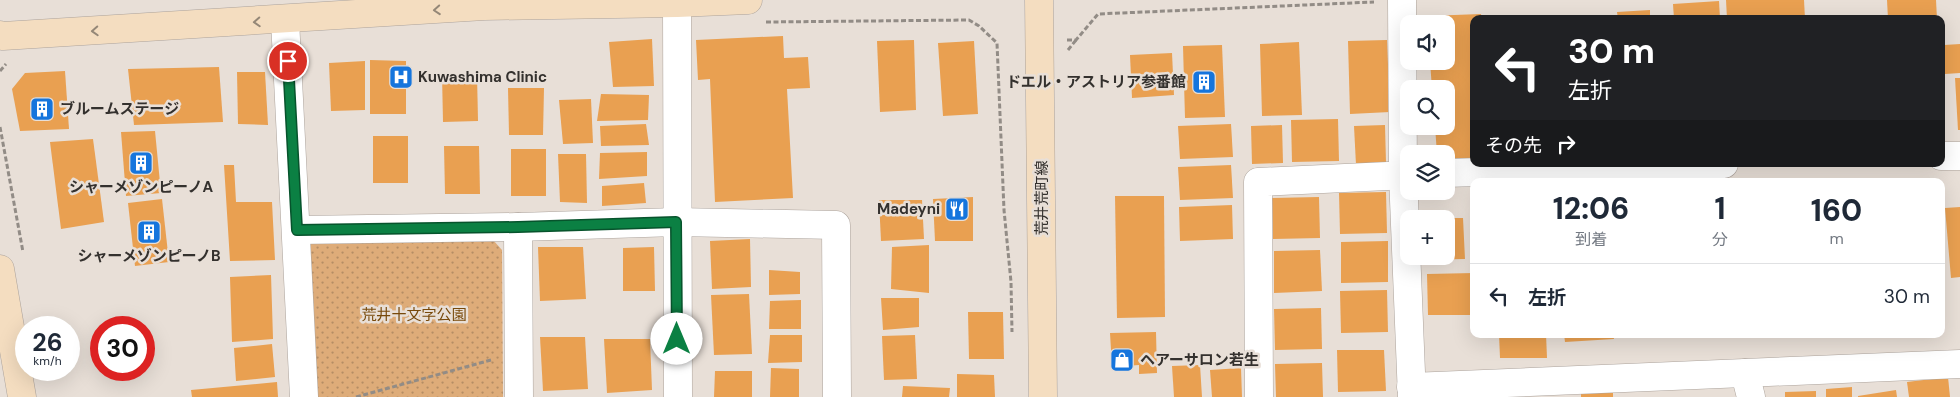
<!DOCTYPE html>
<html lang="ja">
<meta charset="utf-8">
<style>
:root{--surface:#fff;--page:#f6f6f7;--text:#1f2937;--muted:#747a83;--line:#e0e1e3}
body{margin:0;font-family:"DM Sans","Noto Sans JP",sans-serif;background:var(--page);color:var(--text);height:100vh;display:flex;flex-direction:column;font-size:19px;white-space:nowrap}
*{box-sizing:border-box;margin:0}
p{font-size:16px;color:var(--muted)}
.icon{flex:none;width:28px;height:28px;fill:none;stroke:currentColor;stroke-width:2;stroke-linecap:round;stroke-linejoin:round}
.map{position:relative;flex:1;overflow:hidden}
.sheet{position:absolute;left:1470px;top:178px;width:475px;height:160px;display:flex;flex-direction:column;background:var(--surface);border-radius:10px;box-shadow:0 5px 20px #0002}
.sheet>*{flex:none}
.top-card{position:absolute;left:1470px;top:15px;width:475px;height:152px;border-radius:10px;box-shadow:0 5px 20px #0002;background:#202124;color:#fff;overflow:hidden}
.controls{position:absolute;left:1400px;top:15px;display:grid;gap:10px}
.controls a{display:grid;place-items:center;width:55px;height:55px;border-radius:10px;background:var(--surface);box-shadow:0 5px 20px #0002;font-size:25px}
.speed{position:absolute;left:15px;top:316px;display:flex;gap:10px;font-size:25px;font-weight:700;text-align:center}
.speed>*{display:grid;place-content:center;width:65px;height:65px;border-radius:50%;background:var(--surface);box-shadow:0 5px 20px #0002;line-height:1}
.speed small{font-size:12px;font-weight:400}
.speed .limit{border:8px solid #d22;background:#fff;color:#111}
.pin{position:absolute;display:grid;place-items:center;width:42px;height:42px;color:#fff;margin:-21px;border:2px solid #fff;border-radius:50%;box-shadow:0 1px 5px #0007}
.me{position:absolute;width:55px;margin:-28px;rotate:0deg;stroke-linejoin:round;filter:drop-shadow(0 0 4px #0008)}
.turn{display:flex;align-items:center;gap:18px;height:105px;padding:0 15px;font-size:22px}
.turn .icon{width:65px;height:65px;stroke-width:2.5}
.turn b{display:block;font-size:35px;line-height:42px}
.then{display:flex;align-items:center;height:48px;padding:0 15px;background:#0003;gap:10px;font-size:19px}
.eta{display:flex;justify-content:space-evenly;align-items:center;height:85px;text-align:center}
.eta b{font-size:30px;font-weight:800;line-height:35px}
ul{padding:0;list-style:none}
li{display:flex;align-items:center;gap:15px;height:65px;padding:0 15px;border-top:1px solid var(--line)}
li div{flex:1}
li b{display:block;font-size:19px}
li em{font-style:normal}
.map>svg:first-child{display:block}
.grass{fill:url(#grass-dots)}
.building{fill:#e9a051}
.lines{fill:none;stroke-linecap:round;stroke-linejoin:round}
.street-casing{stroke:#aca39c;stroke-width:29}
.secondary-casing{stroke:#aca39c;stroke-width:29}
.path{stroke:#928c86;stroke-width:3;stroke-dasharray:5 2.5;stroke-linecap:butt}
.street{stroke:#fff;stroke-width:28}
.secondary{stroke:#f4ddc0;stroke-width:28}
.oneway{stroke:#948777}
.route-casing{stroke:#07532c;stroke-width:12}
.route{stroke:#0b8043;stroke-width:9}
.labels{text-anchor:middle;stroke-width:5;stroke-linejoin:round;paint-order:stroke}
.poi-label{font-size:15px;font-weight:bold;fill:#34312e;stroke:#e8dfd7;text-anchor:start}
.street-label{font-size:15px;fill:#34312e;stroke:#e8dfd7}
.park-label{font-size:15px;fill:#78490a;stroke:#e8dfd7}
</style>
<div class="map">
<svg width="1960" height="397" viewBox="0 0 1960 397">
<defs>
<pattern id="grass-dots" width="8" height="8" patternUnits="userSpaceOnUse" patternTransform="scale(1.25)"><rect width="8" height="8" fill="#deac79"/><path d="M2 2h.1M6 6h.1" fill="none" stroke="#b58d64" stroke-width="1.8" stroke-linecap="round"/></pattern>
</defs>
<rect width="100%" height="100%" fill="#e8dfd7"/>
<polygon class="grass" points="485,231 502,250 503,397 303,397 297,247 321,234"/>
<g class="building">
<polygon points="1726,0 1804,0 1805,19 1727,19"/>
<polygon points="1887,0 1936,0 1937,19 1888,19"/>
<polygon points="1719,1 1720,19 1674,19 1673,4"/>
<polygon points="1650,10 1650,19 1618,19 1617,12"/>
<polygon points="1481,14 1482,19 1474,19 1474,158 1446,160 1446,154 1437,154 1435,126 1446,126 1446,89 1432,89 1430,61 1446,61 1446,24 1427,24 1427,16"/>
<polygon points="783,36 784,58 808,57 810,88 787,89 793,198 715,202 710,79 698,80 696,40"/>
<polygon points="652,39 654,86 613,87 609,42"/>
<polygon points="914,40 916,110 880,112 877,41"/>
<polygon points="1387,40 1390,112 1350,114 1348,41"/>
<polygon points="974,41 978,114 943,116 938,43"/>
<polygon points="1299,42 1302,115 1262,116 1260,44"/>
<polygon points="1960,44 1960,73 1945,74 1944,45"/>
<polygon points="1222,45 1225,117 1185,118 1183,46"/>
<polygon points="1172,53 1174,95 1132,98 1130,55"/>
<polygon points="370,60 406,61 406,114 370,114"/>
<polygon points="365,61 365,110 331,111 329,63"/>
<polygon points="219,67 223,122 134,125 128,69"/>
<polygon points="65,71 69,129 20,131 12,89 25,73"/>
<polygon points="237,72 265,72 268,125 238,124"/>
<polygon points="442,74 477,74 478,121 443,122"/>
<polygon points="1955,78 1960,78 1960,130 1958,130"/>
<polygon points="508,88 544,88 543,135 509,135"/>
<polygon points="601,94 649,95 648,120 597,121"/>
<polygon points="591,99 593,143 563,144 559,100"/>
<polygon points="1338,119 1339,161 1292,162 1291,120"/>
<polygon points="646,124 649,145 601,146 600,126"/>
<polygon points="1231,124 1233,157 1180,159 1178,126"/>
<polygon points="1282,125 1283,163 1252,164 1251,126"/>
<polygon points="1385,125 1386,163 1356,165 1354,126"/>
<polygon points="155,131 161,193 126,196 121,132"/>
<rect x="373" y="136" width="35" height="47"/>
<polygon points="93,139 104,222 61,229 50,142"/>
<polygon points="444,146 479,146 480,194 445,194"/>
<rect x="511" y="149" width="35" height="47"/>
<polygon points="647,152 647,176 599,179 600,153"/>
<polygon points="558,154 586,154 587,203 560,202"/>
<polygon points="224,165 234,165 236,202 272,202 275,260 230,261"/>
<polygon points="1231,165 1233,198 1180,200 1178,167"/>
<polygon points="644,183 646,203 602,206 602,186"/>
<polygon points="1386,192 1387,233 1340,234 1339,193"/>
<polygon points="1115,196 1164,196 1165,317 1117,318"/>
<polygon points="973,197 973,241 935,241 933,199"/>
<polygon points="1319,197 1320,238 1273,239 1272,198"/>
<polygon points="162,199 169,262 135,266 128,203"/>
<polygon points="879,200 922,200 924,239 881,241"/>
<polygon points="1232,205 1233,239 1180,241 1179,207"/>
<polygon points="1960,207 1960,277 1951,278 1945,208"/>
<polygon points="1446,218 1463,218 1465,259 1417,260 1417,256 1446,256"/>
<polygon points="750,239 751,287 712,289 710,241"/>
<polygon points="1388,241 1388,282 1341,283 1341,242"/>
<polygon points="929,245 929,293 891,289 892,247"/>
<polygon points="538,247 583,247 586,299 540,301"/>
<polygon points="654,247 655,291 623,291 623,248"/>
<polygon points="1320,250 1322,291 1274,293 1274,251"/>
<polygon points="769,270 800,272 800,294 769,295"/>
<polygon points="1474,273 1474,315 1428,315 1427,274"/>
<polygon points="271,275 273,339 232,342 230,277"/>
<polygon points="1387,290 1388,332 1341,333 1340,291"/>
<polygon points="749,294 752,354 714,355 711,295"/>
<polygon points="881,298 919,298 919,327 883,330"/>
<polygon points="801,300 801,329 769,329 770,301"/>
<polygon points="1321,308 1322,349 1275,350 1274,309"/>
<polygon points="968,312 1003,312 1004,359 969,359"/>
<polygon points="1156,332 1157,373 1139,374 1139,365 1112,367 1110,333"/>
<polygon points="1499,334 1546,334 1547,358 1500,358"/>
<polygon points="1564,334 1613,334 1614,339 1565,342"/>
<polygon points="770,335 802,335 802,362 768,363"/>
<polygon points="915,335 917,379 884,380 882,336"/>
<polygon points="540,337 585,337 588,389 543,391"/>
<polygon points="604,339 650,339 652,390 607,393"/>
<polygon points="272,344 275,377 236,381 234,348"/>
<polygon points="1337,350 1384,350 1386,391 1338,392"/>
<polygon points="1322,363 1323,397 1276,397 1275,364"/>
<polygon points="1200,365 1202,397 1174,397 1172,366"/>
<polygon points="771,368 799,369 799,397 770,397"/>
<polygon points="1241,368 1242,397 1212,397 1210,370"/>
<polygon points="715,371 752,371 752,397 714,397"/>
<polygon points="957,374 994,375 995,397 957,397"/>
<polygon points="1948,377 1950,397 1909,397 1907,382"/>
<polygon points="277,382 278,397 192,397 191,390"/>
<polygon points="903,386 950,388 949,397 902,397"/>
<polygon points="1852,387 1852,397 1826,397 1826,389"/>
<rect x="1581" y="390" width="32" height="7"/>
<polygon points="1896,390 1897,397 1858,397 1858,396"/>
<polygon points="1816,391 1816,397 1785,397 1785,392"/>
</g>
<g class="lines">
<g class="street-casing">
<g id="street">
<polyline points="1402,0 1403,175 1412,397"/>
<polyline points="677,3 678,397"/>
<polyline points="285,20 304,397"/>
<polyline points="1941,156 1960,156"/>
<polyline points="1446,173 1724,164"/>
<polyline points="518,227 519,397"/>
<polyline points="297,230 518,227 676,222 836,225 837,397"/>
<polyline points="1745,373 1751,397"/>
<polyline points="1411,387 1960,364"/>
<polyline points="1259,397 1258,182 1409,175"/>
</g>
</g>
<g class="secondary-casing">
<g id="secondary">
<polyline points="1039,0 1043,397"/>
<polyline points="0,35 3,36 484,6 677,3 748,0"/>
<polyline points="0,269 22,397"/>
</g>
</g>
<g class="path">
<polyline points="766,22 969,20 979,26 997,43 1004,210 1011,282 1012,332"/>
<polyline points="1067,40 1076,40 1098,14 1374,2"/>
<polyline points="1068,50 1076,40"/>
<polyline points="0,71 6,64"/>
<polyline points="0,127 23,252"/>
<polyline points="356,397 491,360"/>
</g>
<use href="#street" class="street"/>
<use href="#secondary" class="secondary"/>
</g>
<defs><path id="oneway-chevron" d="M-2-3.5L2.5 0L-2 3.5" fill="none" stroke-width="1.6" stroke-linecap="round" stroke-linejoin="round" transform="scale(1.25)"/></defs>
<g class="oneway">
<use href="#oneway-chevron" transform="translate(437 10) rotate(176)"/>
<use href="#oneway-chevron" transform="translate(257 22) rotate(177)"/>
<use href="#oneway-chevron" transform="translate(95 31) rotate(177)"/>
</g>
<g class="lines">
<g class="route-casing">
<polyline id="route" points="288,61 297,230 518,227 676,222 677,339"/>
</g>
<use href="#route" class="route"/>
</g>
<defs>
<g id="hospital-square" transform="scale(1.25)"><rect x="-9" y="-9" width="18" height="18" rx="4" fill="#1575dd" stroke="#e8dfd7"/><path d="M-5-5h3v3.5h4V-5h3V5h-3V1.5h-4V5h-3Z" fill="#fff"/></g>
<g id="building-square" transform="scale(1.25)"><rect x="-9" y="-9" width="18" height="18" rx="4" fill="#1575dd" stroke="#e8dfd7"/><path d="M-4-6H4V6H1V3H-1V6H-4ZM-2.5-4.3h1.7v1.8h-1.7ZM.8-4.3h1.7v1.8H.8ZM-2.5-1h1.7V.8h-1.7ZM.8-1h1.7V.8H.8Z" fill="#fff"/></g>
<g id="restaurant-square" transform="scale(1.25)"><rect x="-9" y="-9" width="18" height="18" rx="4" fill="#1575dd" stroke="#e8dfd7"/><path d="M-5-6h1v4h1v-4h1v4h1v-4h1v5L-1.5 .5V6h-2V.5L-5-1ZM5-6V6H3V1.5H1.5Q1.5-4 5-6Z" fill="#fff"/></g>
<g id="shop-square" transform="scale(1.25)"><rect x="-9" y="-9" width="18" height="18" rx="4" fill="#1575dd" stroke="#e8dfd7"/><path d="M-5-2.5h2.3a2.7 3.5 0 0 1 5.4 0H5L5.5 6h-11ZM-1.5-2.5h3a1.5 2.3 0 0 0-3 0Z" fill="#fff"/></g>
</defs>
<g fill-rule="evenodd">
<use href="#hospital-square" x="401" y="77"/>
<use href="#building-square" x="1204" y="82"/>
<use href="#building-square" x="42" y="109"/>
<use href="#building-square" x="141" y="163"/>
<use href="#restaurant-square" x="957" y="209"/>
<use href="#building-square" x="149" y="232"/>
<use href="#shop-square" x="1122" y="360"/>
</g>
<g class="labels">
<g class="poi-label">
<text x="418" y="82">Kuwashima Clinic</text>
<text x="1186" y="87" text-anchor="end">ドエル・アストリア参番館</text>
<text x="60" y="114">ブルームステージ</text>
<text x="141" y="192" text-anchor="middle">シャーメゾンピーノA</text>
<text x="940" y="214" text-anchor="end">Madeyni</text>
<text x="149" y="261" text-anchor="middle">シャーメゾンピーノB</text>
<text x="1140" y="365">ヘアーサロン若生</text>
</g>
<g class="street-label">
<text transform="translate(1042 198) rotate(-90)" y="5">荒井荒町線</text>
</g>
<g class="park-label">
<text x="414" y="320">荒井十文字公園</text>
</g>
</g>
</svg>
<div class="controls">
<a><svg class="icon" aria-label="sound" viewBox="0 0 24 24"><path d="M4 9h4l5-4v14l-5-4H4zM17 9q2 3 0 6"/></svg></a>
<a><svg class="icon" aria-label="search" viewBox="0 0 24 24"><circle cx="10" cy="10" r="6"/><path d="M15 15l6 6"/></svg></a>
<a><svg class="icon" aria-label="layers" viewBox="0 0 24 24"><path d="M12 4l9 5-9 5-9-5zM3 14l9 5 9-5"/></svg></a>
<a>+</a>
</div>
<div class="speed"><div>26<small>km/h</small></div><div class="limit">30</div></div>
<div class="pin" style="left:288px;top:61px;background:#d93025"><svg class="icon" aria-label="arrive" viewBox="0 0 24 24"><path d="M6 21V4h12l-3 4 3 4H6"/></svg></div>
<svg class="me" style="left:677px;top:339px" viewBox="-20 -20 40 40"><circle r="19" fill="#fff"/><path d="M0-13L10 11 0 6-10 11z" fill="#0b8043"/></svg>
<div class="top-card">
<div class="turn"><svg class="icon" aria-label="left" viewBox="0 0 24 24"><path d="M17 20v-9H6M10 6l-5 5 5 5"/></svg><div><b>30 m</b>左折</div></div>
<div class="then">その先<svg class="icon" aria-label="right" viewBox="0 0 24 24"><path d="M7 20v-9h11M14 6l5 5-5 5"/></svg></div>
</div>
<section class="sheet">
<div class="eta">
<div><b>12:06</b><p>到着</p></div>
<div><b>1</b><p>分</p></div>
<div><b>160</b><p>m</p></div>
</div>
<ul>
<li><svg class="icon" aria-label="left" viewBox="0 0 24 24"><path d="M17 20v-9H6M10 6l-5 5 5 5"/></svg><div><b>左折</b></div><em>30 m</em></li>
</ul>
</section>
</div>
